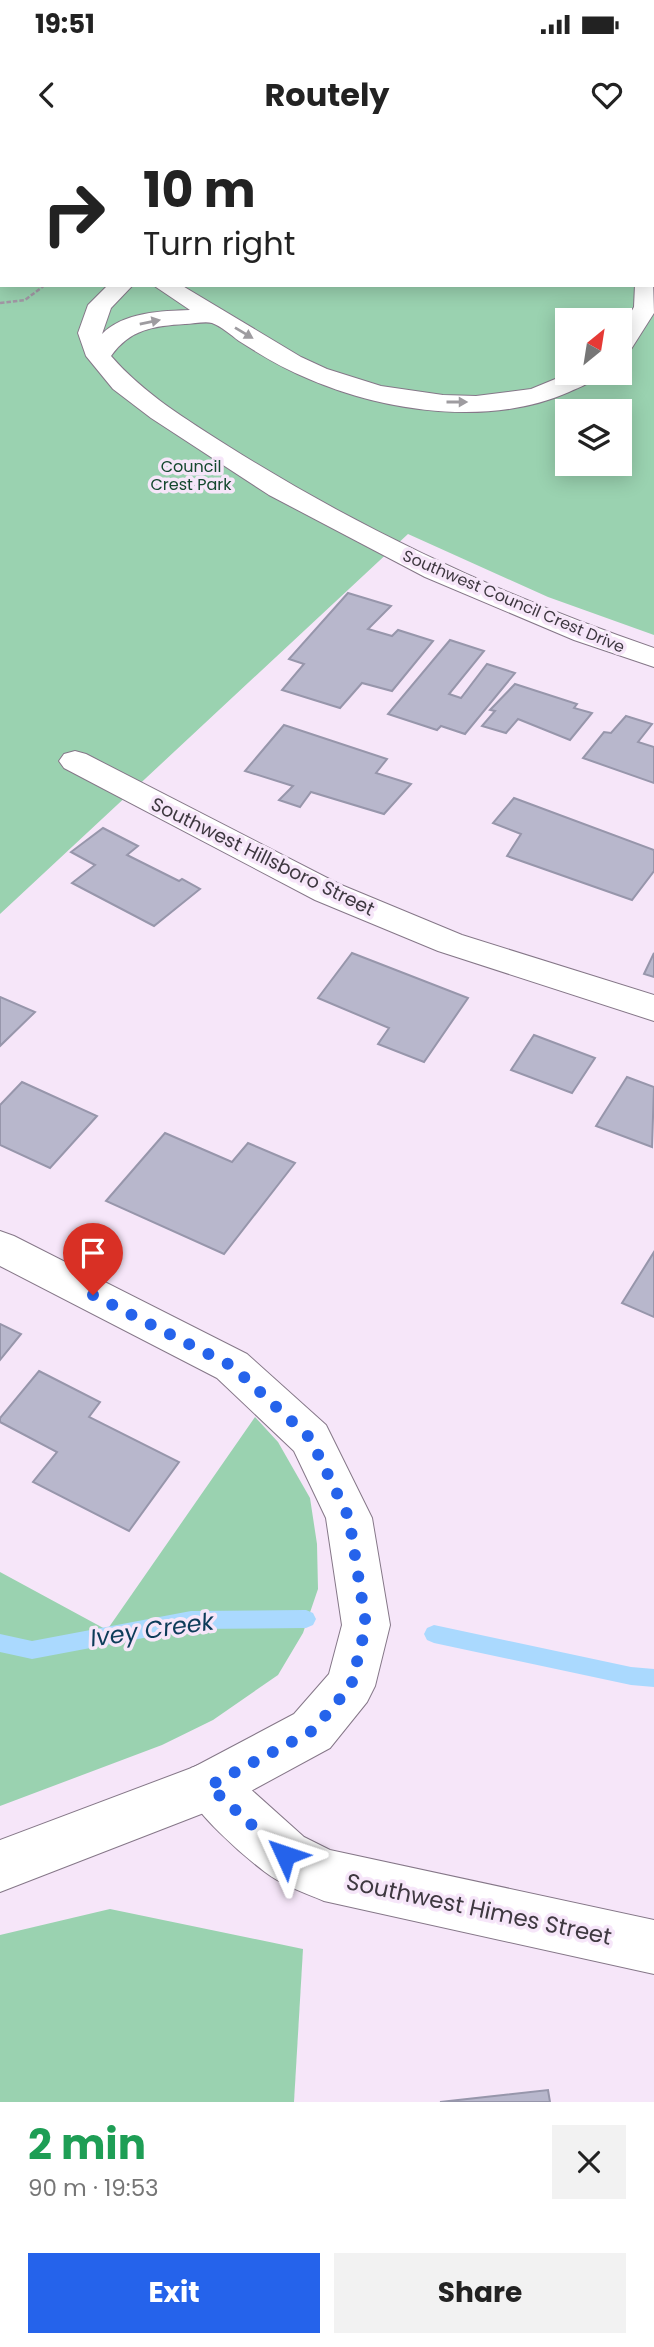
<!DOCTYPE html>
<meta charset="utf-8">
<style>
:root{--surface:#fff;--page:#f2f2f2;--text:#222;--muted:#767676;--accent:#2563eb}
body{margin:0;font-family:Poppins,sans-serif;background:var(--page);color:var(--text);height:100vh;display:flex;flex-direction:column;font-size:26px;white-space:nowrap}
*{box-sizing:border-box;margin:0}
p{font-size:23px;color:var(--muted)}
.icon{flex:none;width:38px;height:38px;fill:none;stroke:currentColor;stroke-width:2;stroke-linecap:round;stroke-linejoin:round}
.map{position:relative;height:1962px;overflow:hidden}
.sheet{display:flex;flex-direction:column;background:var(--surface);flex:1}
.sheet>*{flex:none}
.top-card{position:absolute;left:0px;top:0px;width:654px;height:147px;box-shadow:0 4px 18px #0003;background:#fff;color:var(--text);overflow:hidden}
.needle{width:46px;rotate:30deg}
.tools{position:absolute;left:555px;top:168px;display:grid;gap:14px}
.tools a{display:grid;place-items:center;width:77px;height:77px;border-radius:0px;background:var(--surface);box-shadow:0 4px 18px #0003;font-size:35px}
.pin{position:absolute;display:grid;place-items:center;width:60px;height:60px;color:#fff;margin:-72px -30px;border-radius:50% 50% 50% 0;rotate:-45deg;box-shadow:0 0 7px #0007}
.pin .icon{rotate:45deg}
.me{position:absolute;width:77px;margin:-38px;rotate:312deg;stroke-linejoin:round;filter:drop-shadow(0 0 5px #0008)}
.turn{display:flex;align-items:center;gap:24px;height:147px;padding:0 28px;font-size:32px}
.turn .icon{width:91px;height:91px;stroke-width:2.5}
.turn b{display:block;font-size:49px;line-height:60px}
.round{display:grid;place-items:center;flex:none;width:74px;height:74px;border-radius:0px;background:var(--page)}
.summary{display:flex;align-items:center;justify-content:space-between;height:119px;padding:0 28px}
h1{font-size:42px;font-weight:700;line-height:52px;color:#1e9e55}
.action{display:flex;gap:14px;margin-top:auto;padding:14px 28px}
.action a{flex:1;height:80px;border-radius:0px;background:var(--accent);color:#fff;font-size:28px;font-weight:700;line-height:80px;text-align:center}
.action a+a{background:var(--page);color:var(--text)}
.status{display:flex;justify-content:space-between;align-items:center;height:49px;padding:0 35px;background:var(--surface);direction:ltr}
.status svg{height:19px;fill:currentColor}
header{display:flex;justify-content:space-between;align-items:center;height:91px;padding:0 28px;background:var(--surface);font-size:32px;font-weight:700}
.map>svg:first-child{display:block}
.green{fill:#9ad2b0;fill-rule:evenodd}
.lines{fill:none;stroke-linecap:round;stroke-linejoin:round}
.stream{fill:#aad9fe;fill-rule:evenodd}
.building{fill:#b8b7cc;stroke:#9796ab;stroke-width:2}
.minor-casing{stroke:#857788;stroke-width:2}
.tertiary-casing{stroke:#857788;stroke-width:2}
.path{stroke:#a297a5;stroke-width:2.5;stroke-dasharray:4.5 2;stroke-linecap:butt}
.minor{fill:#fff;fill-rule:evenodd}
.tertiary{fill:#fff;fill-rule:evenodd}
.oneway{fill:#9e9ca0}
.route{stroke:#2563eb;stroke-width:12;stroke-dasharray:0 21.6}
.labels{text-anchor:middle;stroke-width:7;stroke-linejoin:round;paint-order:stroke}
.far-park-label{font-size:16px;fill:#14482e;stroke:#f6e6f9}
.far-street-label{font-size:16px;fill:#3e3840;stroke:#f6e6f9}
.street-label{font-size:19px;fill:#3e3840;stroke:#f6e6f9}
.near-street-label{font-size:23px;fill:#3e3840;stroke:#f6e6f9}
.near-water-label{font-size:24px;font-style:italic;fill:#0c3b59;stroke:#f6e6f9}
</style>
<div class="status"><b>19:51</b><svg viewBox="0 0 49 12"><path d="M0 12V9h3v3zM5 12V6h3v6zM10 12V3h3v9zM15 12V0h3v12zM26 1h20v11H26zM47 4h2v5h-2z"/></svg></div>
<header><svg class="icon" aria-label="back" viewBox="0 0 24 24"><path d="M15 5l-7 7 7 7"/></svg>Routely<svg class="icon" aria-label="heart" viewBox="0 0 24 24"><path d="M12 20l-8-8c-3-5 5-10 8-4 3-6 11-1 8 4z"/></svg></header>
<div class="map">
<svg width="654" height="1962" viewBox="0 0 654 1962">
<rect width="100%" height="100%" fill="#f6e6f9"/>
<g class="green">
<path d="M0 0H654V495L548 457 408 394 0 774ZM2 2H653V145H2ZM567 180H620V233H567ZM567 271H620V324H567Z"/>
<polygon points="255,1277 278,1302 310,1358 317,1404 318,1449 303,1493 278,1535 213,1580 162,1605 0,1666 0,1432 107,1490"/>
<polygon points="110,1769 303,1809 294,1962 0,1962 0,1795"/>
</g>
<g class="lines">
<g class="stream">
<polygon points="306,1470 313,1473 316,1479 313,1485 306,1488 191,1489 32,1519 0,1512 0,1494 32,1501 191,1471"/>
<polygon points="434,1485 631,1527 654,1529 654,1547 631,1545 434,1503 427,1500 424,1494 427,1488"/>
</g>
</g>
<g class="building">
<polygon points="348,453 391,466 368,489 392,496 398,490 433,501 392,551 362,543 340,568 282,550 304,524 289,519"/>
<polygon points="450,500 484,511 449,554 461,558 487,524 515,533 465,594 441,586 437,590 388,574"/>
<polygon points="515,544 577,564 574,568 592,573 570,600 518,579 506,593 482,586 495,571 490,570"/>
<polygon points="626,576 652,584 638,602 654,607 654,643 583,618 604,592 611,593"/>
<polygon points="284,585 387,619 376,633 411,644 384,674 311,652 300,667 279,660 293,646 245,631"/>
<polygon points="514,658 654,710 654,731 632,760 507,716 521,694 493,683"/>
<polygon points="103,688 138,706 127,715 179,741 182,739 200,749 154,786 72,743 95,725 71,712"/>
<polygon points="352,813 468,858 424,922 378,904 389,888 318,858"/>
<polygon points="654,813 654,837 644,834"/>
<polygon points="0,857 35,872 0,906"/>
<polygon points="534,895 595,918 572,953 511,930"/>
<polygon points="627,937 654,947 652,1007 596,986"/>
<polygon points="22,942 97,976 50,1028 0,1005 0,965"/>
<polygon points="165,993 232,1022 248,1003 295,1023 224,1114 106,1061"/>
<polygon points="654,1112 654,1177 622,1163"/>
<polygon points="0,1184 21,1194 0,1220"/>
<polygon points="39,1231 100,1262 89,1277 179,1322 129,1391 33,1342 57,1312 0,1282 0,1278"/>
<polygon points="548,1950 550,1962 440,1962"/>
</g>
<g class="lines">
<g class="minor-casing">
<g id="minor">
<polygon points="138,0 160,0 137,2"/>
<polygon points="576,0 596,0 597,2 577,2"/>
<polygon points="653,140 654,173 628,214 620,216 620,191 634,167 635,145 653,145"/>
<path d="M108 145H133L111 168 102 194C124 172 161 171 190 170L153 145H181L301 217 327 229 381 246 443 255 476 256 531 249 570 233H600C594 242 580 247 569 252 491 287 386 272 309 239 284 229 261 215 239 201 231 195 221 186 212 183 205 181 193 184 185 184 154 186 130 189 111 216 144 254 186 279 228 306 361 390 505 457 654 508V527L574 500 425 437 269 355 151 278 113 249 86 216 78 193 88 165Z"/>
<polygon points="75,611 86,614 339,744 462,795 654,855 654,881 438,811 315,760 64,628 59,621 64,614"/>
<path d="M209 1621 227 1628 304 1697 330 1710 654 1780V1834L324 1761C305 1753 282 1745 265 1732 241 1714 195 1673 183 1646L191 1628Z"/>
</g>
</g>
<g class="tertiary-casing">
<polygon id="tertiary" points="0,1091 14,1096 247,1214 326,1285 372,1378 390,1485 375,1546 367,1562 330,1608 227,1664 0,1752 0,1700 194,1627 294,1574 329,1534 342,1485 326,1378 294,1311 217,1238 0,1126"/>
</g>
<g class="path">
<polyline points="354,0 357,2"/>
<polyline points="472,2 474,0"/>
<polyline points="0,163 25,160 45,145"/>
</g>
<use href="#minor" class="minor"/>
<use href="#tertiary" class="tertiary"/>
</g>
<defs><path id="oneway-solid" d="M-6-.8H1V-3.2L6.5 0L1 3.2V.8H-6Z" transform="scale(1.75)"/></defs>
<g class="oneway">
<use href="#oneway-solid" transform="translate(150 182) rotate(-12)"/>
<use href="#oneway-solid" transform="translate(244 193) rotate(31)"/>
<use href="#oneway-solid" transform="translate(457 262)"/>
</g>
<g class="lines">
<polyline class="route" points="93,1155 232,1226 310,1298 349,1378 366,1485 351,1546 312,1591 209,1646 285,1715"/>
</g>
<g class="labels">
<g class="far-park-label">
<text x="191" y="332">Council<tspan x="191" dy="18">Crest Park</tspan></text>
</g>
<g class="far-street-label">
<text transform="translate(514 461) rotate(23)" y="6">Southwest Council Crest Drive</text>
</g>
<g class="street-label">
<text transform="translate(263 716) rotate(26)" y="7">Southwest Hillsboro Street</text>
</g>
<g class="near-street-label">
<text transform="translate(479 1769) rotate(12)" y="8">Southwest Himes Street</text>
</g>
<g class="near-water-label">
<text transform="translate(152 1490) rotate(-8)" y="8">Ivey Creek</text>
</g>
</g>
</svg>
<div class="tools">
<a><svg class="needle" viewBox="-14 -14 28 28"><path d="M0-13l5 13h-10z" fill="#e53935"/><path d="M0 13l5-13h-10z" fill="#767676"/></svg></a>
<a><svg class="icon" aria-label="layers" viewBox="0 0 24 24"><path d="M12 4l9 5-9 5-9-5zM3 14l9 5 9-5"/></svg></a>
</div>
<div class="pin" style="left:93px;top:1155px;background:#d93025"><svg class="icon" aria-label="arrive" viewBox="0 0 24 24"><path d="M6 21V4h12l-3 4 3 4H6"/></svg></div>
<svg class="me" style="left:285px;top:1715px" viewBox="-20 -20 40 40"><path d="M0-17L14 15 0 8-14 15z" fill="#2563eb" stroke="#fff" stroke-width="4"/></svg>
<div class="top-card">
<div class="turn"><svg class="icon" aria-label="right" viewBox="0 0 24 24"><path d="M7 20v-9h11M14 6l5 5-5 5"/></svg><div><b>10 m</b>Turn right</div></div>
</div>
</div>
<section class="sheet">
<div class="summary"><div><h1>2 min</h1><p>90 m · 19:53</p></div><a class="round"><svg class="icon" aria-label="close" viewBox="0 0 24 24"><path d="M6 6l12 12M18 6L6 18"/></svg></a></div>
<div class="action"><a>Exit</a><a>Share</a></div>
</section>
